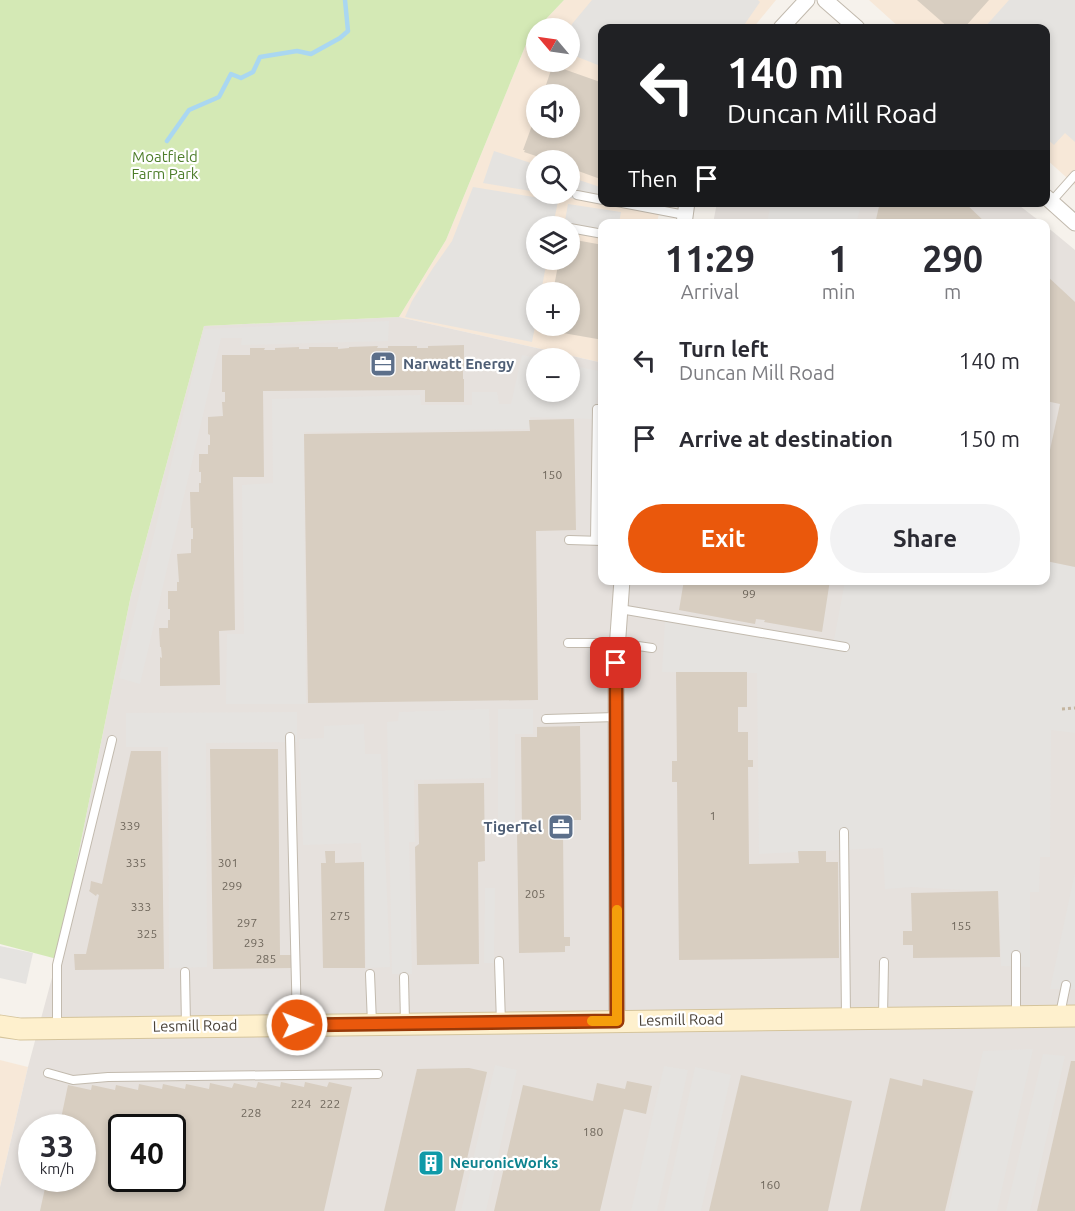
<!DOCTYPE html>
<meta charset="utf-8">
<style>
:root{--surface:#fff;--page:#f2f2f3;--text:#2b2b33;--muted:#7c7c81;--accent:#ea580c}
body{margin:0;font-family:Ubuntu,sans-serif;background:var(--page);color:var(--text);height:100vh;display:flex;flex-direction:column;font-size:22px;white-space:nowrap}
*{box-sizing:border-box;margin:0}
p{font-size:20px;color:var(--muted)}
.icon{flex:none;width:33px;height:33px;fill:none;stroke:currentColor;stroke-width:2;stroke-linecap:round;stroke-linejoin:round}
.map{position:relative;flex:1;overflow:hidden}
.details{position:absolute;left:598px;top:219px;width:452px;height:366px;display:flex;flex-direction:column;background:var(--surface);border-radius:12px;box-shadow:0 3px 9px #0003}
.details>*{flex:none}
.guide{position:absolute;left:598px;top:24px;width:452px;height:183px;border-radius:12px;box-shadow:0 3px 9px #0003;background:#202124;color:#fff;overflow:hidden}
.needle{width:39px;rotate:299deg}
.buttons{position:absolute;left:526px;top:18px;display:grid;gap:12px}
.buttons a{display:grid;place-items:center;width:54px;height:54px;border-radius:50%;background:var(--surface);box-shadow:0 3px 9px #0003;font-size:30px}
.speed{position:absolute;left:18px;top:1114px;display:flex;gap:12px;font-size:30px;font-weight:700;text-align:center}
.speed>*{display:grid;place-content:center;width:78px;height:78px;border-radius:50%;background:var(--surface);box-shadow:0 3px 9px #0003;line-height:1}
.speed small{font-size:15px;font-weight:400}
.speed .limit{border:3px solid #111;border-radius:9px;background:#fff;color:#111}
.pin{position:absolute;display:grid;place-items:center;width:51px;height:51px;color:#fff;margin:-26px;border-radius:12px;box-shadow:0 3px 9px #0006}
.me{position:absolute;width:66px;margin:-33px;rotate:89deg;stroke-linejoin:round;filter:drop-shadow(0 0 4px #0008)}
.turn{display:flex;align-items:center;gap:21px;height:126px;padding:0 30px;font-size:27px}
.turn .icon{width:78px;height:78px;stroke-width:2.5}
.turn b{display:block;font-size:42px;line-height:51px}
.then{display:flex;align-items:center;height:57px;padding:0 30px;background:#0003;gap:12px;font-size:22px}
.eta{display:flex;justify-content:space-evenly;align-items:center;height:102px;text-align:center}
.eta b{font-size:36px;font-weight:700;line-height:42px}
.button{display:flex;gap:12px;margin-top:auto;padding:12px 30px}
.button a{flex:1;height:69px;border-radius:36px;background:var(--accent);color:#fff;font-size:24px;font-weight:700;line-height:69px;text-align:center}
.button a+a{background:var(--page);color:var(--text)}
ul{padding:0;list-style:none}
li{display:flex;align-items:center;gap:18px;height:78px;padding:0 30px}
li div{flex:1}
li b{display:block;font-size:22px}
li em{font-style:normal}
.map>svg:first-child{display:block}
.commercial{fill:#f7e8d8;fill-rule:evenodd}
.industrial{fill:#e6e1dd;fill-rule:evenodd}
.green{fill:#d4e9b5}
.parking{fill:#e5e3e0}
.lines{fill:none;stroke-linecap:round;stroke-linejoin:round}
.stream{stroke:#aad7f1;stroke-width:4.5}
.building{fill:#d8cec1;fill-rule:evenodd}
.lane-casing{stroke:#c2baae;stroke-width:10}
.street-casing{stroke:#c2baae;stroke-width:17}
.secondary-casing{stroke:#d5c49b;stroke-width:23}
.path{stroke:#c4b59f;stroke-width:3;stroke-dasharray:3 3;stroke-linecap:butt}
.lane{stroke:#fff;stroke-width:8}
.street{stroke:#fff;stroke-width:15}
.secondary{stroke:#fef0cd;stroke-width:21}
.route-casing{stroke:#983908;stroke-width:15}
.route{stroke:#ea580c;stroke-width:10}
.slow{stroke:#f59e0b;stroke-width:10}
.labels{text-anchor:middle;stroke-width:4.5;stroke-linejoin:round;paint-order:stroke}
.number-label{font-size:12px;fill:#6e665b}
.park-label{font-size:15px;fill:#4e7e2b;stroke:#fff}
.service-label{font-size:15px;font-weight:bold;fill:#4e5e75;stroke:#fff;text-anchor:start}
.street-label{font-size:15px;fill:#4b4339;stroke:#fff}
.culture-label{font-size:15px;font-weight:bold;fill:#0d838f;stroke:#fff;text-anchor:start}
</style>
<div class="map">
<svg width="1075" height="1211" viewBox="0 0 1075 1211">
<rect width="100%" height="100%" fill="#f6f2ec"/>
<g class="commercial">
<path d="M564 0H776L753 28H603V202L661 203 657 223 603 224V363L399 317 446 240 529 37ZM537 28H570V62H537ZM537 94H570V128H537ZM537 160H570V194H537ZM537 226H570V260H537ZM537 292H570V326H537Z"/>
<polygon points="869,0 1075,0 1075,185 1046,159 1046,28 900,28"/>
<polygon points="0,1060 28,1067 0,1187"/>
</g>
<g class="industrial">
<polygon points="717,202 1016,203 1042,223 713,224"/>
<path d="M1046 226 1075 250V1211H0V1187L28 1067 57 959 131 595 204 326 399 317 603 363V580H1046ZM537 358H570V392H537ZM32 1128H82V1179H32ZM122 1128H172V1179H122Z"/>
</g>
<polygon class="green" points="0,0 564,0 529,37 446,240 399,317 204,326 131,595 57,959 0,944"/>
<g class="parking">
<polygon points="592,0 758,0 760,2 742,28 603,28 603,67 570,54 570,31 572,24"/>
<polygon points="1009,0 1075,0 1075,142 1065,133 1054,145 1046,138 1046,28 984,28"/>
<polygon points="494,151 537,165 537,192 483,183"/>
<polygon points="570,177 603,188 603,202 632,203 631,208 547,194 570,194"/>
<polygon points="473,187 558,201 553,226 537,226 537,260 547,260 541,292 537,292 537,316 532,342 405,317 412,301 433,268 452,241"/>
<polygon points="771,203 771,202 862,203 856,223 767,223"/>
<polygon points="568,204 621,212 619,223 603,224 603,231 564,226"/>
<polygon points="389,321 388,341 241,345 242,338 221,338 140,684 119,678 204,329"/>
<polygon points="522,355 537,358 537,392 570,392 570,365 603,372 592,419 530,417 530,429 304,432 306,704 226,704 227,634 244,634 242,485 273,483 272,399 420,395 421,405 472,405 472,392 497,392 499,404 511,404"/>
<polygon points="1046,561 1075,567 1075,733 1051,730 1050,857 1040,857 1039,892 1030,892 1030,967 1001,966 999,892 912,887 885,889 883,848 759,854 757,673 662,672 665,621 833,645 845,581 1046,580"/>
<polygon points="489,709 491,778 414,780 415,842 409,842 412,974 392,974 387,722 398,721 399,712"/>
<polygon points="498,709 533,709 533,734 515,734 515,822 498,822"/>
<polygon points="297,712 297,742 206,743 207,967 169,968 168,747 126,747 126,713"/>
<polygon points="364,724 365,754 381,754 390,967 366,968 361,843 303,845 299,739 324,738 324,726"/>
<polygon points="1075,872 1075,989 1050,989"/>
<polygon points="485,888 495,888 494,963 484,963"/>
<polygon points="0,946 33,953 26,984 0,978"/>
<polygon points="1033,1049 997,1211 948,1211 983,1051"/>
<polygon points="1043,1054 1065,1056 1030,1211 1006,1211"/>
<polygon points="495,1065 517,1070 486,1211 461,1211"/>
<polygon points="664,1066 688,1070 657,1211 631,1211"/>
<polygon points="695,1067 731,1075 701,1211 664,1211"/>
</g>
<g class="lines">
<polyline class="stream" points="167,141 189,110 219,97 231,74 241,78 253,72 260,57 297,51 311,54 340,38 348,31 345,0"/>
</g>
<g class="building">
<polygon points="917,0 989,0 964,28 949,28"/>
<polygon points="555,66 603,83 603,180 570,168 570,160 548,160 524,152 525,150 523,150 537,112 537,128 570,128 570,94 543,94 552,67 554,68"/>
<polygon points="880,202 964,202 987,224 875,224"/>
<polygon points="570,239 603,245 603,340 546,330 547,326 570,326 570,292 553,292 559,260 570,260"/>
<polygon points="1046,275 1075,302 1075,567 1046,561 1046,468 1060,404 1046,401"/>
<polygon points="464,345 464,368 463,368 463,379 464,379 464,402 425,402 425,390 263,391 264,477 233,477 235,630 219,631 220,685 160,686 160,657 162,658 161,647 160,647 159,628 168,628 168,620 170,620 170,609 168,609 168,591 177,591 177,582 179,582 177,554 191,553 191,539 193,539 193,528 191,528 190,492 199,492 199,483 201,483 201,472 199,472 199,454 208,454 208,445 210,445 210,435 208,434 208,417 223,416 222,402 225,402 225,392 222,392 222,355 250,355 250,348 265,348 264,350 275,350 275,348 299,347 299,349 309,349 309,347 338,347 338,349 349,348 349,347 378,346 377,348 388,348 388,346 417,346 417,348 428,348 428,346"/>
<polygon points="574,419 576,530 536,531 538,700 308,703 304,434 530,431 529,420"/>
<polygon points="684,580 830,580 822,632 764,622 765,620 756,619 755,624 679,610"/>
<polygon points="676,672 747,672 747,707 738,707 738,732 748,732 748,760 753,760 753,767 748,767 749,864 799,863 798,851 826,851 826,862 838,862 839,958 679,960 677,782 672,782 672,761 677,761"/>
<polygon points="580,726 581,820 566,820 566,831 563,831 564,937 570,937 570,946 565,946 565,952 519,953 517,832 522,832 521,737 537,737 537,727"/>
<polygon points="210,749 278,749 280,955 291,955 291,968 213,969"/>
<polygon points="131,751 161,751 164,969 75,970 74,954 86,954 99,895 97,894 96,896 89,891 90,889 91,881 102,884"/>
<polygon points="484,783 485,861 478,862 479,964 417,965 415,847 419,844 418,784"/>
<polygon points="325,851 335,851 335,863 364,862 365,968 323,968 321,863 326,863"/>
<polygon points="998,891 1000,957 913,958 913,945 903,945 903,931 912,931 911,893"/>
<polygon points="1071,1061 1075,1061 1075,1211 1037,1211"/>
<polygon points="469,1068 487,1072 455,1211 384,1211 417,1069"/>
<polygon points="741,1075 852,1101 828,1211 709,1211"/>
<polygon points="890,1078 922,1086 923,1079 973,1091 945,1211 860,1211"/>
<polygon points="627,1081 652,1086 646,1114 624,1109 600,1211 494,1211 523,1085 593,1101 597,1083 625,1089"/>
<path d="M258 1082 280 1087 281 1082 304 1087 305 1082 327 1087 329 1082 352 1087 324 1211H40L47 1179H82V1128H59L68 1085 91 1090 92 1085 115 1090 116 1085 138 1090 139 1084 162 1089 163 1084 185 1089 186 1084 209 1089 210 1083 232 1088 234 1083 256 1088ZM122 1128H172V1179H122Z"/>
</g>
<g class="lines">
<g class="lane-casing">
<g id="lane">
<polyline points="577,195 603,200"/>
<polyline points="617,202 685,215"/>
<polyline points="1051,202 1075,175"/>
<polyline points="547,224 559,226"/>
<polyline points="570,228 603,234"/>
<polyline points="569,540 603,541"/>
<polyline points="595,540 597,409 603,409"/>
<polyline points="620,609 845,647"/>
<polyline points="568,643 617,643 652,648"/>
<polyline points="546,719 616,717"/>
<polyline points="290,737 297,1024"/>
<polyline points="844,832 846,1017"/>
<polyline points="499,961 501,1023"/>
<polyline points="185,972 186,1025"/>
<polyline points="370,974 372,1023"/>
<polyline points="404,977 405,1022"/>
<polyline points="1060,1014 1066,985"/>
<polyline points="883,1016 884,962"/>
<polyline points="1016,1016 1016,955"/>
<polyline points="57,1026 57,965 112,740"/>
<polyline points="48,1073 73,1080 108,1077 378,1074"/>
</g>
</g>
<g class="street-casing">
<g id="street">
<polyline points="825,0 857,28"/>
<polyline points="781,28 807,0"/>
<polyline points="1046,197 1075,223"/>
<polyline points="684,224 687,202"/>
<polyline points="617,1021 616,663 622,580"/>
</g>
</g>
<g class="secondary-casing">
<polyline id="secondary" points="0,1026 20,1029 1075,1016"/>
</g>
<polyline class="path" points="1062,709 1075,708"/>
<use href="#lane" class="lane"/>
<use href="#street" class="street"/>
<use href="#secondary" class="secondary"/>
</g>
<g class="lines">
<g class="route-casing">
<polyline id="route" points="297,1025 617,1021 616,663"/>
</g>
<use href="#route" class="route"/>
<polyline class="slow" points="592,1021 617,1021 617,910"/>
</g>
<defs>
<g id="office-square" transform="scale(1.35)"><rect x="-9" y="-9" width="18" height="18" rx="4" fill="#5c6f8a" stroke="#fff"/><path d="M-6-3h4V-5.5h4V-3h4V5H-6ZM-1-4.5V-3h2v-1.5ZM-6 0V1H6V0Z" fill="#fff"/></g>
<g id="building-square" transform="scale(1.35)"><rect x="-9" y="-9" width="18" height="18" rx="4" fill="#0f9aa8" stroke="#fff"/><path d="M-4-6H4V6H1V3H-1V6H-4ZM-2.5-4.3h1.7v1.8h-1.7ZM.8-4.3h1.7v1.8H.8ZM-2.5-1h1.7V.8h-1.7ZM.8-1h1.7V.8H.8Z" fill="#fff"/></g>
</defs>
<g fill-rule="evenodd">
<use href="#office-square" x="383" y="364"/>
<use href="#office-square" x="561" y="827"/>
<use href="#building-square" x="431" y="1163"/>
</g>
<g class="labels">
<g class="number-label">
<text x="552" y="479">150</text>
<text x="749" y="598">99</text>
<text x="713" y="820">1</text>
<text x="130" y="830">339</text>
<text x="136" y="867">335</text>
<text x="228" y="867">301</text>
<text x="232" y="890">299</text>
<text x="535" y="898">205</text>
<text x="141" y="911">333</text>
<text x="340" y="920">275</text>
<text x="247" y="927">297</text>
<text x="961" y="930">155</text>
<text x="147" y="938">325</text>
<text x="254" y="947">293</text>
<text x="266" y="963">285</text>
<text x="301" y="1108">224</text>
<text x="330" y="1108">222</text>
<text x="251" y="1117">228</text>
<text x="593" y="1136">180</text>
<text x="770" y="1189">160</text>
</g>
<g class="park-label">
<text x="165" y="162">Moatfield<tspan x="165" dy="17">Farm Park</tspan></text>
</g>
<g class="service-label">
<text x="403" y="369">Narwatt Energy</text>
<text x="542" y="832" text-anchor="end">TigerTel</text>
</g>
<g class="street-label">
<text transform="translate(681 1020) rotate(-1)" y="5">Lesmill Road</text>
<text transform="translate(195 1026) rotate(-1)" y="5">Lesmill Road</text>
</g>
<g class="culture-label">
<text x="450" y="1168">NeuronicWorks</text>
</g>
</g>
</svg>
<div class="buttons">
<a><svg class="needle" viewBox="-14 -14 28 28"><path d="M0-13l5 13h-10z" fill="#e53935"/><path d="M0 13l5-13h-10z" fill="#7c7c81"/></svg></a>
<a><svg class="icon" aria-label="sound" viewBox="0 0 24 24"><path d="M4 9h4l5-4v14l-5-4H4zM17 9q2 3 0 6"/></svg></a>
<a><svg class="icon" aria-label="search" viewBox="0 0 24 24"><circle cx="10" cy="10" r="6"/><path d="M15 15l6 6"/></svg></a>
<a><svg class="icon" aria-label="layers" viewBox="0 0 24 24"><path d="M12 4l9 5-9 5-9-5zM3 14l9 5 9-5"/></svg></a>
<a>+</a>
<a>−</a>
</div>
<div class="speed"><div>33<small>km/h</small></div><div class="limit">40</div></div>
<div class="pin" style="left:616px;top:663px;background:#d93025"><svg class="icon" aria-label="arrive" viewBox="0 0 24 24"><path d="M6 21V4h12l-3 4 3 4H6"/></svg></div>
<svg class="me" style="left:297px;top:1025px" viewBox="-20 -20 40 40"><circle r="17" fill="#ea580c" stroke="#fff" stroke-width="3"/><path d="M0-11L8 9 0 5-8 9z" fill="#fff"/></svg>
<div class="guide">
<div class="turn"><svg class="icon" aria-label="left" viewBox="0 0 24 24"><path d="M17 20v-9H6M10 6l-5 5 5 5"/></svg><div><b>140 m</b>Duncan Mill Road</div></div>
<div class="then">Then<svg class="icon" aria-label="arrive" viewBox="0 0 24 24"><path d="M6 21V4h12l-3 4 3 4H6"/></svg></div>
</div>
<section class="details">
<div class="eta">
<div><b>11:29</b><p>Arrival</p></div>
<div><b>1</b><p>min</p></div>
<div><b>290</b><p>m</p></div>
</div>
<ul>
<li><svg class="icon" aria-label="left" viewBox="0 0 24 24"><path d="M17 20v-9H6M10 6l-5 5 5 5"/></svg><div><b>Turn left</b><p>Duncan Mill Road</p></div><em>140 m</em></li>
<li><svg class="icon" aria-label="arrive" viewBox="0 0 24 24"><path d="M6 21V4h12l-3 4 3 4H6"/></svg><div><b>Arrive at destination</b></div><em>150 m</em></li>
</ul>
<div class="button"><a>Exit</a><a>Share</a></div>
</section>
</div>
